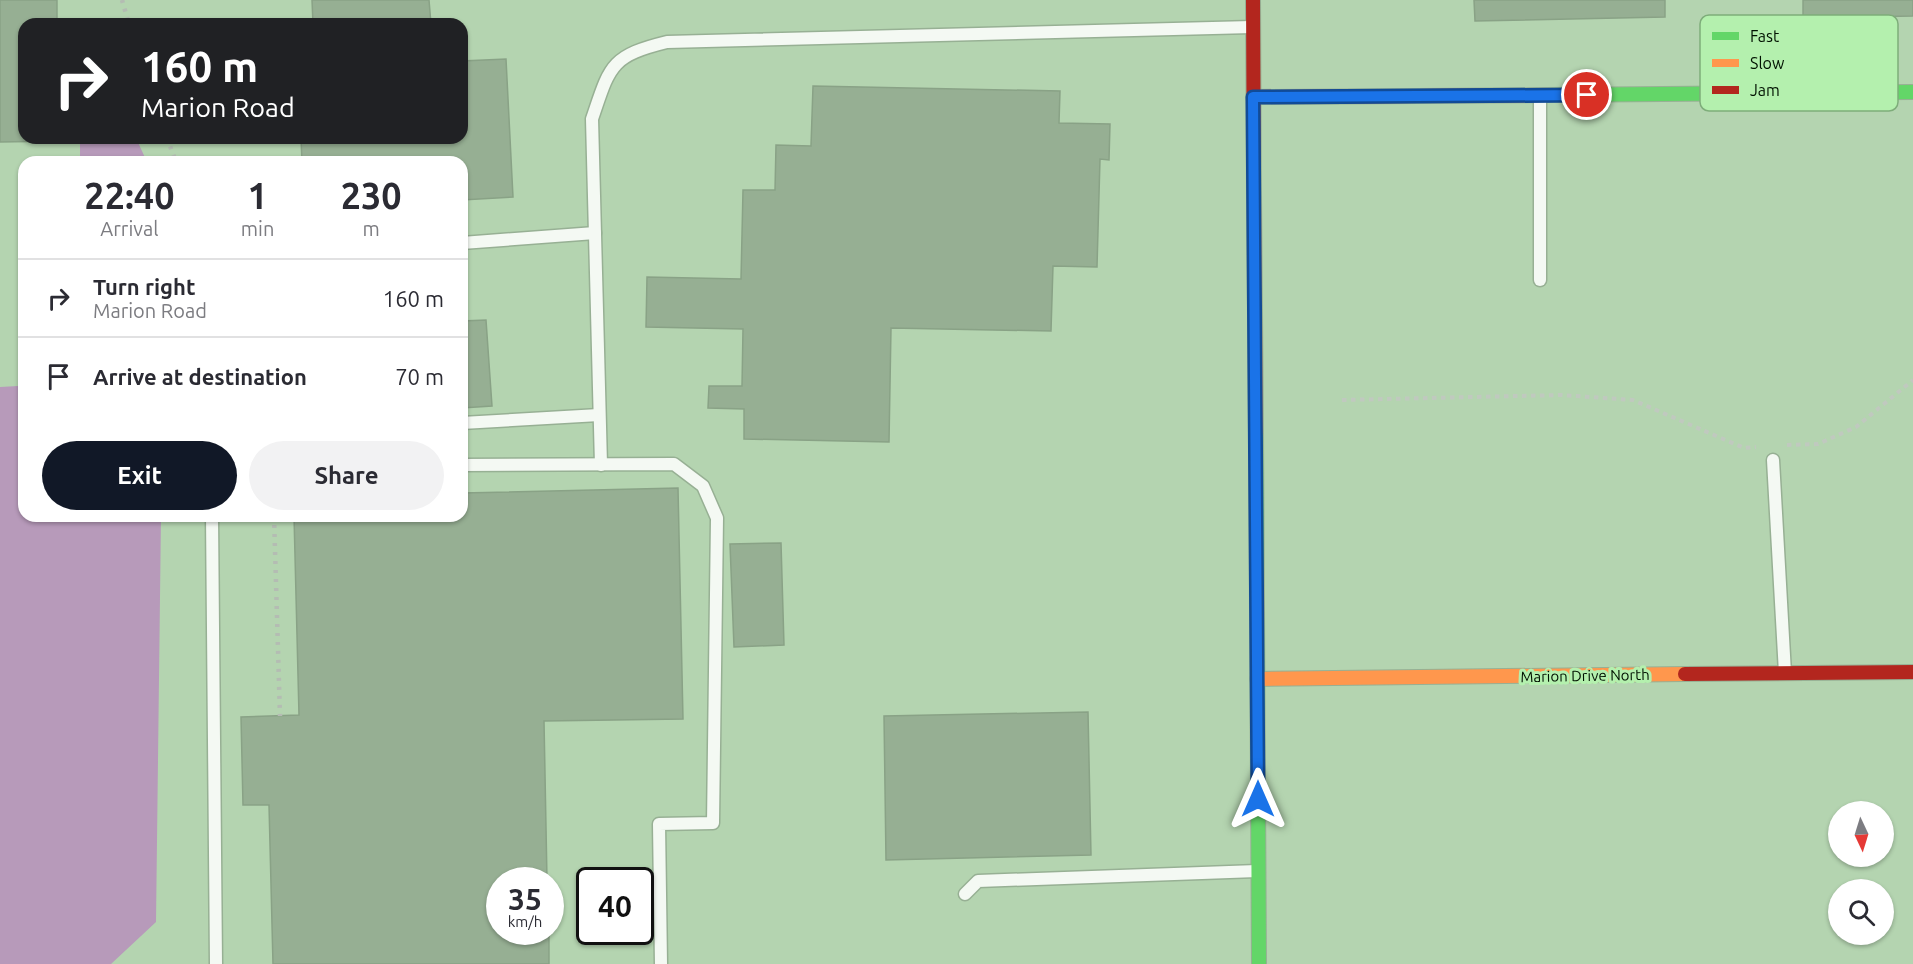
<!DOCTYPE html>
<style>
:root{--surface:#fff;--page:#f2f2f3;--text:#2b2b33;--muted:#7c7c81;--line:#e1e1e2;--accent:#111827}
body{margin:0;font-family:Ubuntu,sans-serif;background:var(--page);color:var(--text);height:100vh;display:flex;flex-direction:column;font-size:22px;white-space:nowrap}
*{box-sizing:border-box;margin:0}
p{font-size:20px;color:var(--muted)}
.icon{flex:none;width:33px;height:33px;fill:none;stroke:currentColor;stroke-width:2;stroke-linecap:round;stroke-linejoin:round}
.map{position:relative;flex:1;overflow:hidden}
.details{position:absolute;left:18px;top:156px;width:450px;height:366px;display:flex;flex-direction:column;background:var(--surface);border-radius:18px;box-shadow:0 2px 4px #0004}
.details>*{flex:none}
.top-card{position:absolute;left:18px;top:18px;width:450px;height:126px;border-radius:18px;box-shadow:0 2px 4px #0004;background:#202124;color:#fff;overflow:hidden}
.needle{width:39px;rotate:176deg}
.buttons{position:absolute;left:1828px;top:801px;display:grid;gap:12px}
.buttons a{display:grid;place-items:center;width:66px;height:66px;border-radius:50%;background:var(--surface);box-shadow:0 2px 4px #0004;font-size:30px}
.speed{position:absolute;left:486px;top:867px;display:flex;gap:12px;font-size:30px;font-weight:700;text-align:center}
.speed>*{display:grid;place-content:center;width:78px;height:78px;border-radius:50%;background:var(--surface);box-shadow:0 2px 4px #0004;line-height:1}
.speed small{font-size:15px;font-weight:400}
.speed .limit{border:3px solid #111;border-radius:9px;background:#fff;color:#111}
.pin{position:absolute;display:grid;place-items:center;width:51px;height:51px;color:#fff;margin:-26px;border:3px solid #fff;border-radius:50%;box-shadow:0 2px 6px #0007}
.me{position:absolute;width:66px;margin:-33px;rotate:0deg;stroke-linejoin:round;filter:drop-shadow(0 0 4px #0008)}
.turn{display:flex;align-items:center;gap:21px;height:126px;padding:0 24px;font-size:27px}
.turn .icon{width:78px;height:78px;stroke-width:2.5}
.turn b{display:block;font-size:42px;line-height:51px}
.eta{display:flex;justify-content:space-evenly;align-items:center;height:102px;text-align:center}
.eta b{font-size:36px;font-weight:600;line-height:42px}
.cta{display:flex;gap:12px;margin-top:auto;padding:12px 24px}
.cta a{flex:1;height:69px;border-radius:36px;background:var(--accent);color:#fff;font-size:24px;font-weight:600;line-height:69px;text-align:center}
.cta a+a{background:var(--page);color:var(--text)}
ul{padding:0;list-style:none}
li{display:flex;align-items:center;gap:18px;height:78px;padding:0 24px;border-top:2px solid var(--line)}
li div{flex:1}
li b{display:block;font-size:22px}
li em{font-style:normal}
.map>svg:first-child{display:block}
.forest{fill:#b79aba}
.building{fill:#96af93;stroke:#89a286;stroke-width:1.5}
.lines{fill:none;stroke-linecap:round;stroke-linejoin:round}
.lane-casing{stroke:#97b094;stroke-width:15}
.fast-casing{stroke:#97b094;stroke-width:16}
.slow-casing{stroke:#97b094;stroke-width:16}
.jam-casing{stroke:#97b094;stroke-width:16}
.path{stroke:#c0c9bf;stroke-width:4;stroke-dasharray:4.5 4.5;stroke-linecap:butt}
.lane{stroke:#f4f9f3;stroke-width:12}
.fast{stroke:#63d668;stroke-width:14}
.slow{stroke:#ff974d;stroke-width:14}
.jam{stroke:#b3261e;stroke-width:14}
.rail{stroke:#b4bcb3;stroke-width:4.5;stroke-dasharray:3 6;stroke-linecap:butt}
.route-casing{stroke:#114b97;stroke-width:15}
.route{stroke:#1a73e8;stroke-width:10}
.labels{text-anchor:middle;stroke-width:6;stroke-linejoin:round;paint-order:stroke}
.street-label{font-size:15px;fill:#010;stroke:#b4f0ae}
.key{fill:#b4f0ae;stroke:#7ead7a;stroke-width:1.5}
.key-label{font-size:16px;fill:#010}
</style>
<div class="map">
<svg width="1913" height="964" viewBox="0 0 1913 964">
<rect width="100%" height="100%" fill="#b4d4b0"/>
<g class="forest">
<polygon points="80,138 136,138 147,162 80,162"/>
<polygon points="24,374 24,516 161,516 156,922 111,964 0,964 0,387 18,386"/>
</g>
<g class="building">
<polygon points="0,0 57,0 57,24 24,24 24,138 59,138 59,141 0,142"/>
<polygon points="312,0 429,0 431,24 313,24"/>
<polygon points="1474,0 1665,0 1665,17 1475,21"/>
<polygon points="1803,0 1913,0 1913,16 1803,18"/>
<polygon points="506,59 513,197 462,200 462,162 302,162 301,138 462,138 462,61"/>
<polygon points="813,86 1060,91 1059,123 1110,124 1109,160 1100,159 1097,267 1053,266 1051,331 891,328 889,442 744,439 744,409 708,408 709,386 742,386 743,329 646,327 647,277 741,279 743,190 775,190 776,145 811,146"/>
<polygon points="486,320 492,406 462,408 462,321"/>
<polygon points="678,488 683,719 544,721 547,880 500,880 500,932 549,932 549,964 273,964 269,805 243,805 241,717 299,715 294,516 462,516 462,493"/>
<polygon points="781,543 784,645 734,647 730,544"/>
<polygon points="1088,712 1091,855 886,860 884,716"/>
</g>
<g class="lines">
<g class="lane-casing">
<g id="lane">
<polyline points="462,243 595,233"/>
<polyline points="1540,280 1540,96"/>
<polyline points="462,423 599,415"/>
<polyline points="1773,460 1785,673"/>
<polyline points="462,465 674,464 703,486 717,518 713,823 659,824 661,964"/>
<path d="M601 465 592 119C610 66 610 56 667 42L1252 27"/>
<polyline points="212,516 216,964"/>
<polyline points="965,894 978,881 1257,871"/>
</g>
</g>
<g class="fast-casing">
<g id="fast">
<polyline points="1546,95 1913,92"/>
<polyline points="1256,432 1259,964"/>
</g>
</g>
<g class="slow-casing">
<g id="slow">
<polyline points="1254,195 1256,432"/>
<polyline points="1257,679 1685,674"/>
</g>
</g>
<g class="jam-casing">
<g id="jam">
<polyline points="1253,0 1254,195"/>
<polyline points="1253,97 1546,95"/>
<polyline points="1685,674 1913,672"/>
</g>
</g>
<g class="path">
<polyline points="1342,400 1561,395 1633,400 1744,448 1756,447"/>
<polyline points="1787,445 1818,444 1856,427 1913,380"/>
</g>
<use href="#lane" class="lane"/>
<use href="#fast" class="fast"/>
<use href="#slow" class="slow"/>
<use href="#jam" class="jam"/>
<g class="rail">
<polyline points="122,0 129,24"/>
<polyline points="167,138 176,162"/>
<polyline points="274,516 280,716"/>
</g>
</g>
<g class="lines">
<g class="route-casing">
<polyline id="route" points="1258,799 1253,97 1587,95"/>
</g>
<use href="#route" class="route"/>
</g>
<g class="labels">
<g class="street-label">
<text transform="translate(1585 676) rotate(-1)" y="5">Marion Drive North</text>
</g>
</g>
<rect x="1700" y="15" width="198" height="96" rx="9" class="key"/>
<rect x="1712" y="32" width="27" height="8" fill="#63d668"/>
<rect x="1712" y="59" width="27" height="8" fill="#ff974d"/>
<rect x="1712" y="86" width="27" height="8" fill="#b3261e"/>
<g class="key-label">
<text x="1750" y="42">Fast</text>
<text x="1750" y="69">Slow</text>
<text x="1750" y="96">Jam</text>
</g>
</svg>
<div class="buttons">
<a><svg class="needle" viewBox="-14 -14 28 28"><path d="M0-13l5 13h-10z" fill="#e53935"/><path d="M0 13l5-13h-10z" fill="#7c7c81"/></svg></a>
<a><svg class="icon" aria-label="search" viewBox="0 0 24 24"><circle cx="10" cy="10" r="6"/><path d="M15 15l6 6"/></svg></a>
</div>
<div class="speed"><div>35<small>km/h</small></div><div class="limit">40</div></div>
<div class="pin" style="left:1587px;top:95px;background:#d93025"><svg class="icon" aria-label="arrive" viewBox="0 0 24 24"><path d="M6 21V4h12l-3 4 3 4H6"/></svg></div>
<svg class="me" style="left:1258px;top:799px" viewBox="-20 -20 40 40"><path d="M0-17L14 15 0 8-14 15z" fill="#1a73e8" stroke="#fff" stroke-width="4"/></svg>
<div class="top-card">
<div class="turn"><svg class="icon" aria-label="right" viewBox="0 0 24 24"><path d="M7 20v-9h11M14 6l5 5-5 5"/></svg><div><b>160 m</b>Marion Road</div></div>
</div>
<section class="details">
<div class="eta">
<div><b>22:40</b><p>Arrival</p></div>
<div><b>1</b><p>min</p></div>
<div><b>230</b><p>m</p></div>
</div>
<ul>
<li><svg class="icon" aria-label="right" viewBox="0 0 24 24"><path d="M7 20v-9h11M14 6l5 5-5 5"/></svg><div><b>Turn right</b><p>Marion Road</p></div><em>160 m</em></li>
<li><svg class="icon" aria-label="arrive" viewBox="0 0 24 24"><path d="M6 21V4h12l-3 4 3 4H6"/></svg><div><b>Arrive at destination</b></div><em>70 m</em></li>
</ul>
<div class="cta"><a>Exit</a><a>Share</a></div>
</section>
</div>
